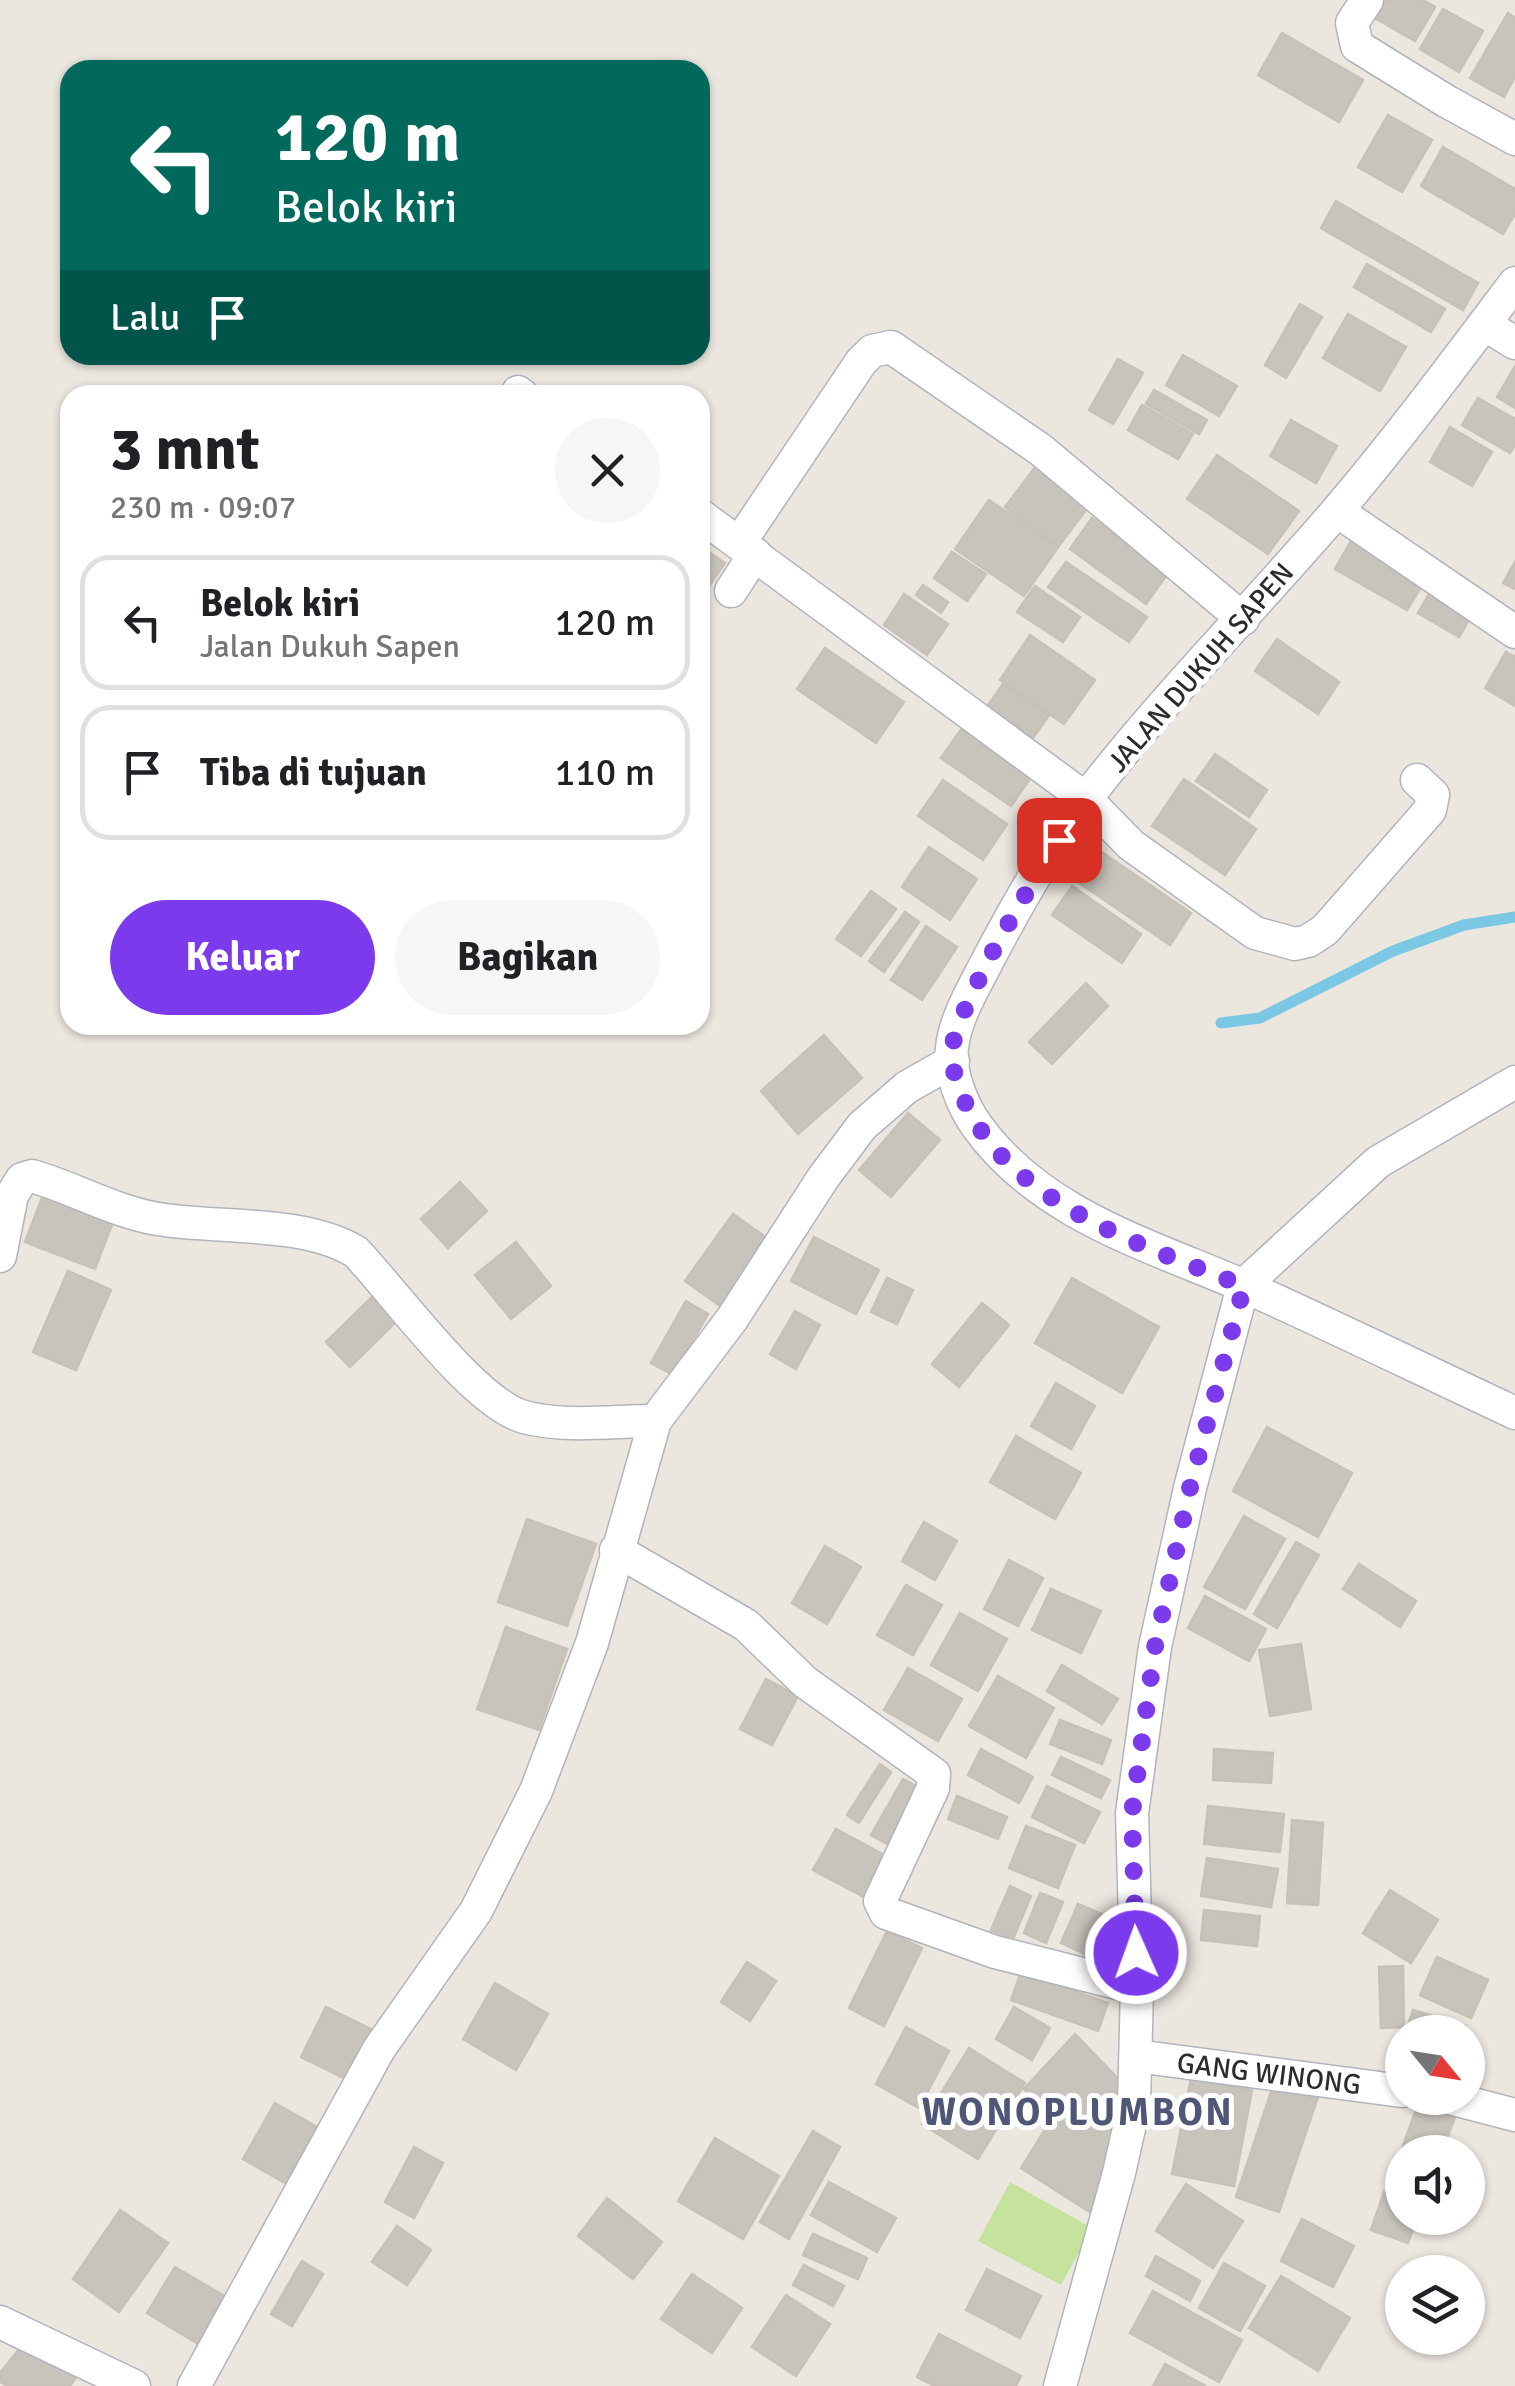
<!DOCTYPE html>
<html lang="id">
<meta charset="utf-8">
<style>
:root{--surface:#fff;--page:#f6f6f6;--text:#202124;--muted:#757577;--line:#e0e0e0;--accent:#7c3aed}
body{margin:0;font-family:Signika,sans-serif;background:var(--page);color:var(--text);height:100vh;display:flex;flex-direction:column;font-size:38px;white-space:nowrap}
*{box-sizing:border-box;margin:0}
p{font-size:32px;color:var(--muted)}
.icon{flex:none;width:55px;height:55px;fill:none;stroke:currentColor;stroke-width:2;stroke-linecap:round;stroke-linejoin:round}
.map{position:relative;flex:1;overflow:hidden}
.side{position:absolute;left:60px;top:385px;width:650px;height:650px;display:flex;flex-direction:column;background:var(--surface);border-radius:30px;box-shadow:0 2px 8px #0004}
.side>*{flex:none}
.hud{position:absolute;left:60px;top:60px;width:650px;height:305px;border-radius:30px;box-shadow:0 2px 8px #0004;background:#00695c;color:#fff;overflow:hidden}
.needle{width:65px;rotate:120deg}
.tools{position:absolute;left:1385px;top:2015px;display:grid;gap:20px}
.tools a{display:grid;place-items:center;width:100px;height:100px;border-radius:50%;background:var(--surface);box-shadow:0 2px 8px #0004;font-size:50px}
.pin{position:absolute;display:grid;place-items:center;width:85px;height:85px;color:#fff;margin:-42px;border-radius:20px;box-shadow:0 5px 15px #0006}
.me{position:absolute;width:110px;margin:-55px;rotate:358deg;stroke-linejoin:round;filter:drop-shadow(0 0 8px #0008)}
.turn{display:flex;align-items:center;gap:35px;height:210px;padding:0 50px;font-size:45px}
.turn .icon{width:130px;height:130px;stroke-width:2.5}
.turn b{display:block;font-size:70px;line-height:85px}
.then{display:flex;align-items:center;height:95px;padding:0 50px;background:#0003;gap:20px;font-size:38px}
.round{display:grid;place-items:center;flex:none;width:105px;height:105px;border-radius:52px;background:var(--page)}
.headline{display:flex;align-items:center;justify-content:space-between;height:170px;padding:0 50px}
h1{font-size:60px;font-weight:800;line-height:75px}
.action{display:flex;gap:20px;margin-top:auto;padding:20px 50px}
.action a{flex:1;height:115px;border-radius:60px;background:var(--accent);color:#fff;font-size:40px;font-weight:800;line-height:115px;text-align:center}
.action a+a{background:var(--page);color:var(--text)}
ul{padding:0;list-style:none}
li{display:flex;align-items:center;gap:30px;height:135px;margin:0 20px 15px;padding:0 30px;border:5px solid var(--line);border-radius:30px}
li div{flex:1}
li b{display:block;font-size:38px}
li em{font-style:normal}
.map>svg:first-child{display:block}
.pitch{fill:#c5e39c}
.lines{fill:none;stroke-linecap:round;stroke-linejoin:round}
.stream{stroke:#7bc8e4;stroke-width:11}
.building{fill:#c7c4bc;stroke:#c7c1b8;stroke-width:2.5}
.minor-casing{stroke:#b1b4bd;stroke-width:35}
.minor{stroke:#fff;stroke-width:32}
.route{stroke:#7c3aed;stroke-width:18;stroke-dasharray:0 32.4}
.labels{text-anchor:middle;stroke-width:10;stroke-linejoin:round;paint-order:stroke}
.street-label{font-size:28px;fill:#2b2b2b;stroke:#fff}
.district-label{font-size:38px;font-weight:bold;letter-spacing:2.5px;fill:#4f5677;stroke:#fff}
</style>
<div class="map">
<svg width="1515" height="2386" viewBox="0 0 1515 2386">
<rect width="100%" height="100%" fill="#ebe6de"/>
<polygon class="pitch" points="1010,2182 1092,2228 1061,2285 978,2241"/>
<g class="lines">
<polyline class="stream" points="1221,1023 1260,1018 1393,951 1464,925 1515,917"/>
</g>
<g class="building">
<polygon points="1386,0 1423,0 1435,7 1415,41 1375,18"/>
<polygon points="1443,9 1483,31 1459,72 1420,49"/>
<polygon points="1508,13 1515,18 1515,77 1504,97 1470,78"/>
<polygon points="1282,33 1363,80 1339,122 1258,75"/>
<polygon points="1388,115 1432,140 1402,192 1358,167"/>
<polygon points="1443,147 1515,189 1515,214 1503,234 1421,186"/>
<polygon points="1336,201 1478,283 1463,310 1321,228"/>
<polygon points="1367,264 1445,309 1431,332 1354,287"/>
<polygon points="1300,304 1322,317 1286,378 1265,365"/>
<polygon points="1348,314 1406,347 1380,391 1323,358"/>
<polygon points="1183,355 1237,386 1219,416 1166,385"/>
<polygon points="1118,359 1143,373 1113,424 1089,410"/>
<polygon points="1515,366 1515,408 1497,397"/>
<polygon points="1154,390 1207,420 1199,434 1146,404"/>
<polygon points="1478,398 1515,419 1515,445 1510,453 1462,425"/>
<polygon points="1142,405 1193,434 1178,459 1128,430"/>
<polygon points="1291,420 1337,446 1316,483 1270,456"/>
<polygon points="1450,427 1492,452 1472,486 1430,462"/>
<polygon points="1217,455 1299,511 1268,554 1187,499"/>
<polygon points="1036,466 1089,506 1058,547 1005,507"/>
<polygon points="989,500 1058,547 1024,596 955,549"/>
<polygon points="1092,518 1168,573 1146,604 1070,549"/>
<polygon points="1355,534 1428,576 1407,610 1335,569"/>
<polygon points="700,546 725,563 709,586 700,580"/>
<polygon points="952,552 986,574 967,601 934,578"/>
<polygon points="1066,562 1147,617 1129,642 1048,587"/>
<polygon points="1515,562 1515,589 1503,583"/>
<polygon points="923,585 948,602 941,613 916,595"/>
<polygon points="1035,586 1080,617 1063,642 1017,612"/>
<polygon points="1433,587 1474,611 1459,637 1418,613"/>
<polygon points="904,594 948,624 927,655 884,625"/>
<polygon points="1030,635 1095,680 1064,724 1000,680"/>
<polygon points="1277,639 1339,682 1318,714 1255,671"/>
<polygon points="825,648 904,702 876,743 797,689"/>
<polygon points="1506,652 1515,657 1515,706 1485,688"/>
<polygon points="1003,684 1049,715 1028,745 982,714"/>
<polygon points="967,721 1037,769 1011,806 941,758"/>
<polygon points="1215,754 1267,790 1249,817 1196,781"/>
<polygon points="1184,779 1256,829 1225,875 1152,826"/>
<polygon points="943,780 1007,824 983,860 918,816"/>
<polygon points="1093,846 1191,913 1170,945 1072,878"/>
<polygon points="929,847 977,879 950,920 902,887"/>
<polygon points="1072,886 1141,934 1122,963 1052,915"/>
<polygon points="871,891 896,909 861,956 836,939"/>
<polygon points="905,912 919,922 884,972 869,961"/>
<polygon points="926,926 957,947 922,1000 891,980"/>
<polygon points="1086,983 1108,1006 1052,1064 1029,1042"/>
<polygon points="824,1035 862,1078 798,1134 761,1091"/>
<polygon points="908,1113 940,1140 891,1197 859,1170"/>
<polygon points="460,1182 487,1211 448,1248 421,1219"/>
<polygon points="45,1190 115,1217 95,1269 25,1242"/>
<polygon points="733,1214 771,1241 723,1308 685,1281"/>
<polygon points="814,1237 879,1270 856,1314 791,1281"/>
<polygon points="516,1242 551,1286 511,1319 475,1275"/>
<polygon points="68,1271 111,1290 76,1370 33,1352"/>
<polygon points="887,1278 913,1290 897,1324 871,1312"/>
<polygon points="1072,1278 1159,1327 1122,1393 1035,1343"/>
<polygon points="380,1289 404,1314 350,1367 326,1342"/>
<polygon points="686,1301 708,1314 673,1375 651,1363"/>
<polygon points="982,1303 1009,1325 959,1387 932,1364"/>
<polygon points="795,1311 820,1325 796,1369 770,1354"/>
<polygon points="1056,1383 1095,1406 1071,1449 1031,1426"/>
<polygon points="1267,1427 1352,1473 1318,1537 1233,1491"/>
<polygon points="1016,1436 1081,1473 1055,1519 990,1482"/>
<polygon points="1244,1516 1285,1539 1245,1609 1204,1587"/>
<polygon points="527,1519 596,1544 567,1626 498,1602"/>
<polygon points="924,1522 957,1541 935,1580 902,1561"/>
<polygon points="1296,1542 1319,1555 1277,1628 1254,1614"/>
<polygon points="825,1546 861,1567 827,1624 792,1603"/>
<polygon points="1009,1560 1043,1578 1018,1626 984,1609"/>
<polygon points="1359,1564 1416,1601 1400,1627 1343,1589"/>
<polygon points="906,1585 942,1605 913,1655 877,1635"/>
<polygon points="1051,1589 1101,1611 1081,1653 1032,1630"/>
<polygon points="1205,1596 1266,1629 1249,1661 1188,1628"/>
<polygon points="960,1613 1007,1639 978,1691 931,1665"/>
<polygon points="506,1627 567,1649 539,1730 477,1709"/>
<polygon points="1301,1644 1311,1709 1270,1716 1259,1650"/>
<polygon points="1062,1665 1118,1699 1102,1724 1047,1691"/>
<polygon points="908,1668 962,1699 938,1741 884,1710"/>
<polygon points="998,1676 1054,1708 1026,1758 969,1726"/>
<polygon points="766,1679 798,1696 772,1745 740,1729"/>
<polygon points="1060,1720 1111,1740 1102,1764 1050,1744"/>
<polygon points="981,1749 1033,1777 1019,1803 968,1775"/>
<polygon points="1214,1749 1273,1753 1271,1783 1213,1780"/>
<polygon points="1061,1757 1110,1780 1101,1798 1052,1775"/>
<polygon points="880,1764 891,1772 859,1823 847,1815"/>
<polygon points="903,1779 921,1789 889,1845 871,1835"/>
<polygon points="1047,1786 1100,1812 1084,1843 1032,1817"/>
<polygon points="957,1796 1007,1817 998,1839 948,1819"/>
<polygon points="1208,1806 1284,1814 1280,1852 1204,1844"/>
<polygon points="1292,1820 1323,1823 1318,1905 1287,1903"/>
<polygon points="1026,1826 1075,1845 1058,1888 1009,1868"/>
<polygon points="836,1829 886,1856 864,1897 813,1870"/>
<polygon points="1207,1858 1278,1869 1271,1907 1201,1896"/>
<polygon points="1010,1886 1031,1896 1013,1939 991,1930"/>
<polygon points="1390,1890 1438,1920 1411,1963 1363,1933"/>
<polygon points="1040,1893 1063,1902 1046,1943 1024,1933"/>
<polygon points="1078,1904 1106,1916 1089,1956 1061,1943"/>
<polygon points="1204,1910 1260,1916 1257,1946 1201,1940"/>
<polygon points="887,1931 922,1948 884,2026 849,2008"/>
<polygon points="1437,1957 1488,1980 1471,2018 1420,1995"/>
<polygon points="747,1962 776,1981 750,2021 721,2002"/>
<polygon points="1403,1966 1404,2027 1381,2028 1379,1967"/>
<polygon points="1021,1972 1108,2003 1098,2031 1011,2000"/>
<polygon points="495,1983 548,2014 516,2070 463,2039"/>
<polygon points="326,2007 373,2030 348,2080 301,2057"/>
<polygon points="1014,2007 1050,2028 1032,2060 996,2039"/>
<polygon points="1413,2010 1466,2026 1464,2032 1421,2032 1407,2028"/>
<polygon points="906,2027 949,2051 919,2108 876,2084"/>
<polygon points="1075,2034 1131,2092 1093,2214 1021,2168 1051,2120 1024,2089"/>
<polygon points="969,2048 1025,2083 978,2159 922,2124"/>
<polygon points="1191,2078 1252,2090 1234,2186 1172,2174"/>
<polygon points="1275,2080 1319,2094 1279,2212 1236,2197"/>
<polygon points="1419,2101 1456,2114 1442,2152 1402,2152 1402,2158 1399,2157"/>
<polygon points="275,2103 324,2131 292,2187 243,2159"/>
<polygon points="813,2131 840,2147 789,2239 760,2222"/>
<polygon points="715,2138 779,2176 743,2239 678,2201"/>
<polygon points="414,2147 443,2163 414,2218 385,2202"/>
<polygon points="829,2182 896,2218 877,2252 811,2215"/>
<polygon points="1186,2184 1243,2221 1213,2268 1156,2231"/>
<polygon points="1384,2192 1402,2198 1402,2218 1417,2218 1408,2243 1371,2230"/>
<polygon points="607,2198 662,2242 633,2279 578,2236"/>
<polygon points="120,2210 168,2243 119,2312 73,2279"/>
<polygon points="1302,2219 1354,2246 1333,2287 1281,2261"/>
<polygon points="397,2226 431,2250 407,2285 372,2262"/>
<polygon points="813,2234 867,2258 858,2279 803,2255"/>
<polygon points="1156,2256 1200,2281 1190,2301 1146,2276"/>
<polygon points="302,2261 323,2274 292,2326 271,2314"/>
<polygon points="1224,2263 1265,2286 1240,2331 1199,2308"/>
<polygon points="804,2265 844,2286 833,2306 793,2285"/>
<polygon points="175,2267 233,2301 205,2348 147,2313"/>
<polygon points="987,2269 1041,2296 1020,2338 966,2310"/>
<polygon points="692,2274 742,2308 712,2353 661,2319"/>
<polygon points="1281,2276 1350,2318 1318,2371 1249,2328"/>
<polygon points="1153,2291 1242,2340 1219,2382 1130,2333"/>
<polygon points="786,2295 830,2324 796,2376 752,2347"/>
<polygon points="939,2334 1021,2376 1016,2386 935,2386 917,2377"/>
<polygon points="19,2349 76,2377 70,2386 9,2386 0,2382 0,2373"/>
<polygon points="1165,2364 1206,2386 1153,2386"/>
</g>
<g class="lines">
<g class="minor-casing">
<g id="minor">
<polyline points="1367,0 1352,23 1357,46 1446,101 1515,139"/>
<path d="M1515 283C1457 360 1399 438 1336 512 1253 609 1162 699 1085 800 1049 848 1018 903 990 956 976 984 955 1017 952 1048 949 1073 963 1107 977 1126 1040 1214 1149 1245 1244 1286 1335 1327 1425 1371 1515 1413"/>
<polyline points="1484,324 1515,343"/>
<polyline points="518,392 522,395"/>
<polyline points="1337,511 1515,632"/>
<polyline points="700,515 1086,799 1131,845 1255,933 1295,944 1308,941 1325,930 1430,810 1433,795 1417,780"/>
<polyline points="740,542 861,362 872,351 891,347 1041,450 1243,619"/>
<polyline points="731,591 755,554"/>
<path d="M0 1256 12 1195 22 1179 32 1176C74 1188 115 1212 158 1219 219 1229 304 1220 356 1252 395 1293 474 1403 524 1417 565 1428 613 1421 655 1421"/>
<polyline points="616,1550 746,1625 805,1682 934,1774 933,1788 880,1901 886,1913 995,1952 1137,1988"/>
<polyline points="1136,2056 1402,2091"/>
<polyline points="1450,2098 1515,2115"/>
<polyline points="0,2322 134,2386"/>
<polyline points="194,2386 379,2049 476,1911 536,1791 592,1643 655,1421 732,1319 823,1178 862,1126 907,1087 953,1061"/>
<polyline points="1060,2386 1119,2173 1134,2106 1137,1988 1132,1813 1155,1647 1190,1488 1243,1286 1378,1162 1515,1082"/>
</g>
</g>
<use href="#minor" class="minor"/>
</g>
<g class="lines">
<path class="route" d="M1059 840C1028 890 997 939 973 992 965 1009 954 1031 952 1050 951 1069 959 1091 968 1108 1016 1206 1149 1248 1244 1286L1190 1488 1155 1647 1132 1813 1136 1953"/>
</g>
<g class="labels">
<g class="street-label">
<text transform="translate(1200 667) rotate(-49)" y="10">JALAN DUKUH SAPEN</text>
<text transform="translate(1269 2073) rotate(7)" y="10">GANG WINONG</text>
</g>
<g class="district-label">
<text x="1078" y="2125">WONOPLUMBON</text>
</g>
</g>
</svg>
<div class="tools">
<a><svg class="needle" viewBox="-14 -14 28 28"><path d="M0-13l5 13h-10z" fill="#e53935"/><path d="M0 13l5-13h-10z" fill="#757577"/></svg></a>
<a><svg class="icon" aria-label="sound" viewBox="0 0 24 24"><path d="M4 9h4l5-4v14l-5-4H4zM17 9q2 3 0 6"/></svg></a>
<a><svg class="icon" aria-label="layers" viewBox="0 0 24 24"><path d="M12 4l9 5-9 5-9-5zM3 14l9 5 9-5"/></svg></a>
</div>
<div class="pin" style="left:1059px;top:840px;background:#d93025"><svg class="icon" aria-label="arrive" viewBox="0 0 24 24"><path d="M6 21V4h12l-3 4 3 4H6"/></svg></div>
<svg class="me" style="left:1136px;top:1953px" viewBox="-20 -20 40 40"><circle r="17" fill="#7c3aed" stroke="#fff" stroke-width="3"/><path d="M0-11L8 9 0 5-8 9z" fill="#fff"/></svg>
<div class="hud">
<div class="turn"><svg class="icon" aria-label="left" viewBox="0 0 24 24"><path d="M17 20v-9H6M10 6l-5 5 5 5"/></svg><div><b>120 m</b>Belok kiri</div></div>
<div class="then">Lalu<svg class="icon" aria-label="arrive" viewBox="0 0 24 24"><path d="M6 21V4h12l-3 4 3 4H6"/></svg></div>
</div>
<section class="side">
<div class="headline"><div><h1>3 mnt</h1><p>230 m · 09:07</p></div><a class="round"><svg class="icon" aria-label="close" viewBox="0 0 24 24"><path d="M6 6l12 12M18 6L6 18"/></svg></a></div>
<ul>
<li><svg class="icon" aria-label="left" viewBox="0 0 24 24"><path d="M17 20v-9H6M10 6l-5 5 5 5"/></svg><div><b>Belok kiri</b><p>Jalan Dukuh Sapen</p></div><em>120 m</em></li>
<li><svg class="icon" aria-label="arrive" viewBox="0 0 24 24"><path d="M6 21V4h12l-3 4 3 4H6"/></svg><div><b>Tiba di tujuan</b></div><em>110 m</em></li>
</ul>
<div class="action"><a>Keluar</a><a>Bagikan</a></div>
</section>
</div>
